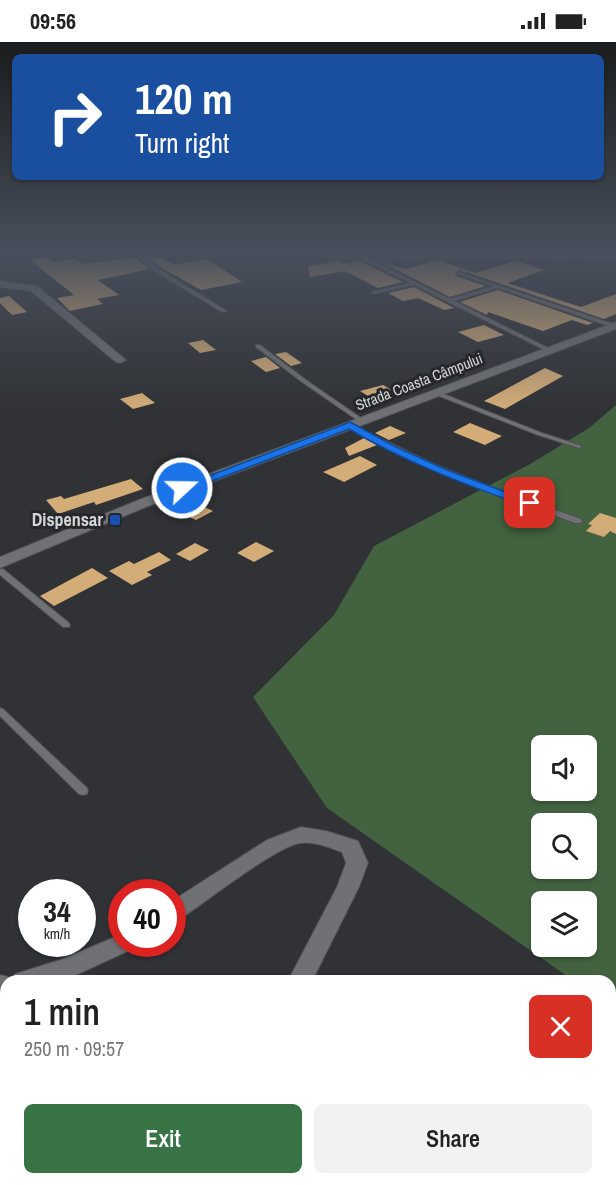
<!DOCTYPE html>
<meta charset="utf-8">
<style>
:root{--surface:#fff;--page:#f2f2f2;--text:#222;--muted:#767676;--accent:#387346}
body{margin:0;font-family:"Archivo Narrow",sans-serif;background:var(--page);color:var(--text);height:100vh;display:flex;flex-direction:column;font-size:22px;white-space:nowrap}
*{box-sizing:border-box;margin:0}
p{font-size:20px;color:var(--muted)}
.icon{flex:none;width:33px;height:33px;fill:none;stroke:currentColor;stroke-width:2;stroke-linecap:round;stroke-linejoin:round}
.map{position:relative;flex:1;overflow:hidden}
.panel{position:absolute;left:0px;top:933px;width:616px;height:210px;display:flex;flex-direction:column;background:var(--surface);border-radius:18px 18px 0 0;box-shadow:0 2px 4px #0004}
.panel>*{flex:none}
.hud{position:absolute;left:12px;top:12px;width:592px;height:126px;border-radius:9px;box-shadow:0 2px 4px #0004;background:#1a4fa0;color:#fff;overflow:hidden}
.fabs{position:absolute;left:531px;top:693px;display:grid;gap:12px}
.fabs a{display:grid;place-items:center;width:66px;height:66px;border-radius:9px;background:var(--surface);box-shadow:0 2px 4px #0004;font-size:30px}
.speed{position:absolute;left:18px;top:837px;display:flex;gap:12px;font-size:30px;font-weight:700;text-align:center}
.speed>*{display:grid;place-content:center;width:78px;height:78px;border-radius:50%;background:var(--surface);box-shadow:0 2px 4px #0004;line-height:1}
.speed small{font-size:15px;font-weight:400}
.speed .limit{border:9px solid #d22;background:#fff;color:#111}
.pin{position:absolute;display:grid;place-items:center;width:51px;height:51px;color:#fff;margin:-26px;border-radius:12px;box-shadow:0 3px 9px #0006}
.me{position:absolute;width:66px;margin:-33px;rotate:69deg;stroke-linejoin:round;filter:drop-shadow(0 0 4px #0008)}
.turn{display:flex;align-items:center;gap:21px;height:126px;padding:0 24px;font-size:27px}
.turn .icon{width:78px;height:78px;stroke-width:2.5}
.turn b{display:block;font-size:42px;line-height:51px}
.round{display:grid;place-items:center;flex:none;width:63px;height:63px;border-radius:9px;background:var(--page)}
.summary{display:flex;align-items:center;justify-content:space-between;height:102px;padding:0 24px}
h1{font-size:36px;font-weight:600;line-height:45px}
.primary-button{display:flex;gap:12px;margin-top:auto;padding:12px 24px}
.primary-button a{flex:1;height:69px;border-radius:9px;background:var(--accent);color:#fff;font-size:24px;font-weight:600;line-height:69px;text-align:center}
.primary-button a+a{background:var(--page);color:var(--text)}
.status{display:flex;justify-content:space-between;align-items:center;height:42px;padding:0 30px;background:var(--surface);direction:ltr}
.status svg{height:16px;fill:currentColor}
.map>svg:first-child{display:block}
.green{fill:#436340;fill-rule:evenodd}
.building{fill:#d4ac78}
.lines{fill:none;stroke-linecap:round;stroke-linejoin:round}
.lane-casing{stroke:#4d4e51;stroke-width:2}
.street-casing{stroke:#4d4e51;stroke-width:2}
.secondary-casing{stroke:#4d4e51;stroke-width:2}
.lane{fill:#6f7174;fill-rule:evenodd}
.street{fill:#6f7174;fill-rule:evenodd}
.secondary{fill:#6f7174;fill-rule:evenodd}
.route{fill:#1a73e8;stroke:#114b97;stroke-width:1.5}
.transit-dot{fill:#1a4fb4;stroke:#26282b;stroke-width:2}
.labels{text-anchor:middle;stroke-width:6;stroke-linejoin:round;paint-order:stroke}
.far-street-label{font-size:15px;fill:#d5d6d8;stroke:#26282b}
.poi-label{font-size:18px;font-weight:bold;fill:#d5d6d8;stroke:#26282b;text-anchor:end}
</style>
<div class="status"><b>09:56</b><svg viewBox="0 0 49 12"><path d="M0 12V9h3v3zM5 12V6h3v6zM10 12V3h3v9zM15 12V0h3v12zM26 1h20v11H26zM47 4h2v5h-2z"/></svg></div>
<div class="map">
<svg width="616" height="1143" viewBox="0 0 616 1143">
<rect width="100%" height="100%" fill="#303235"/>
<path class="green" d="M616 363V962L611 960 610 939H574L327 766 253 655 334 573 374 504 532 421 589 386ZM542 704H586V748H542ZM542 782H586V826H542ZM542 860H586V904H542Z"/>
<g class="building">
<polygon points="48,215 53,220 76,217 82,222 136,216 150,227 98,238 119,253 97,257 103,262 70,269 57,256 74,253 29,217"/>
<polygon points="161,215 174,223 166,224 207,217 242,240 201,248 160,225 150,216"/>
<polygon points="438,218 475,231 516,219 544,228 507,241 581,265 616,252 616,272 604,277 460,228 455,231 456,234 486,244 450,255 383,221 406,227"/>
<polygon points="339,219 344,222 359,219 403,240 378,246 345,229 310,235 308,224"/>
<polygon points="414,245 454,266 444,268 418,256 403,259 388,251"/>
<polygon points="498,248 593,281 587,283 572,278 543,289 488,270 487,273 460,260"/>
<polygon points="9,254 27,270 12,273 0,261 0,256"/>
<polygon points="484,283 504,293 478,300 458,290"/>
<polygon points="203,298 216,308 200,311 188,301"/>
<polygon points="286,310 302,321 291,324 275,312"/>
<polygon points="266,315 280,326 266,330 251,319"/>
<polygon points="545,326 563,334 505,367 484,359"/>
<polygon points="383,343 399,352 376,359 360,349"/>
<polygon points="142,351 155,361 133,367 120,357"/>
<polygon points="470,381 502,394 485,403 453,390"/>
<polygon points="390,384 406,391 389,398 375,391"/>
<polygon points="364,396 377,403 349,414 345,406"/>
<polygon points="360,414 377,423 344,440 323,430"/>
<polygon points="131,437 143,447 96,463 94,460 58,472 46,458 61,454 64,457"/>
<polygon points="200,463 213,469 196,478 183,472"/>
<polygon points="600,471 616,476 616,492 610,489 604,495 586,489 592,483 588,482"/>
<polygon points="256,500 274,509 254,520 237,511"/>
<polygon points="195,501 209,508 190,519 176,512"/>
<polygon points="159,510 171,518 147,530 152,533 132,543 109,529 129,519 134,522"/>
<polygon points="92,526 108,536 54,564 40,554"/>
</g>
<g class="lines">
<g class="lane-casing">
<g id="lane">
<polygon points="584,208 589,208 599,214 595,215"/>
<polygon points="135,209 139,209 160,228 227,269 222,270 156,230 135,211"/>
<polygon points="353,211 357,211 450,257 494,244 457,232 457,231 459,230 616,283 616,285 612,285 498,246 454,259 552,308 547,309 414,243 372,252 372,250 410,241 353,213"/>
<polygon points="256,303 260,303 306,338 364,378 364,380 360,380 302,340 256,305"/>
<polygon points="436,349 542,391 582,404 579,406 538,393 434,352 433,351"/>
<path d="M350 382 436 423 493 446 581 477 582 479 581 481H575C498 453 421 425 348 385L347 384Z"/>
<polygon points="0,527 3,527 69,581 70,583 69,585 63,585 0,533"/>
<polygon points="0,666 3,667 87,746 88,749 87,752 83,753 79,752 0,674"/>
</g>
</g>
<g class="street-casing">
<g id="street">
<polygon points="0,208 616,211 616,217 0,211"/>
<polygon points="0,239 37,244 126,318 120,321 116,320 31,249 0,245"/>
<path d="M301 785 326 789 358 799 368 821 359 845 312 939H288L337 845 346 821 342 810C330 806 315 799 301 801 278 803 203 862 180 877L172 880V859L267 798Z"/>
<polygon points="122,892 122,902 133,902 130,908 76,933 58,939 6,939 6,954 0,953 0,933 13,936 15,932 63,917"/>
<polygon points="150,1137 181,1137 179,1143 148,1143"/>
</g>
</g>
<g class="secondary-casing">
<polygon id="secondary" points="616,280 616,287 146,465 0,526 0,515 136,459"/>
</g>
<use href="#lane" class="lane"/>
<use href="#street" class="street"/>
<use href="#secondary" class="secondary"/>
</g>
<linearGradient id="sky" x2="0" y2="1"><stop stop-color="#1a1c1d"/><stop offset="0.57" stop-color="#484f5c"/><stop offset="1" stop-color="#484f5c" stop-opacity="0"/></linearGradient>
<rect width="616" height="368" fill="url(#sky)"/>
<path class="route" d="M350 380 394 404 447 428 535 461 534 464H525C464 442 405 420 349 387L186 449 182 450 177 446Z"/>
<rect class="transit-dot" x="109" y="472" width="12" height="12" rx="3"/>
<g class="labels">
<g class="far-street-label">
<text transform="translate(419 340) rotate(-21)" y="5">Strada Coasta Câmpului</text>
</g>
<g class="poi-label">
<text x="103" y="484">Dispensar</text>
</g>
</g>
</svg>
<div class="fabs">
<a><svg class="icon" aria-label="sound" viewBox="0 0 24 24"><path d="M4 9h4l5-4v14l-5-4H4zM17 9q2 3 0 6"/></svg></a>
<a><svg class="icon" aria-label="search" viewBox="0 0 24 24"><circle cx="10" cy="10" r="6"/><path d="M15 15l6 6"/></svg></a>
<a><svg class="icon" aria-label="layers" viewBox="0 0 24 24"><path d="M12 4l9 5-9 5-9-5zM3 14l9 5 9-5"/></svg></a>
</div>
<div class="speed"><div>34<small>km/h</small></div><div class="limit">40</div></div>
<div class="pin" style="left:530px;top:461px;background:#d93025"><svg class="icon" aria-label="arrive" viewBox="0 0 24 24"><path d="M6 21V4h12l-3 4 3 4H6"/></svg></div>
<svg class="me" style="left:182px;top:446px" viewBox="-20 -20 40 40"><circle r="17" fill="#1a73e8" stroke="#fff" stroke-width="3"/><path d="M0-11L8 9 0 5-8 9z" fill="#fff"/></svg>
<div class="hud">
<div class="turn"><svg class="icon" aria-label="right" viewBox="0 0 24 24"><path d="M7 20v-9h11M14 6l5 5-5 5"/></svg><div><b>120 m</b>Turn right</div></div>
</div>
<section class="panel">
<div class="summary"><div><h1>1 min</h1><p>250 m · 09:57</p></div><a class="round" style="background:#d93025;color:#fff"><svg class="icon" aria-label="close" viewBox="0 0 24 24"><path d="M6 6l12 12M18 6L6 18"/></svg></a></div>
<div class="primary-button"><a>Exit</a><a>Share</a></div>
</section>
</div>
